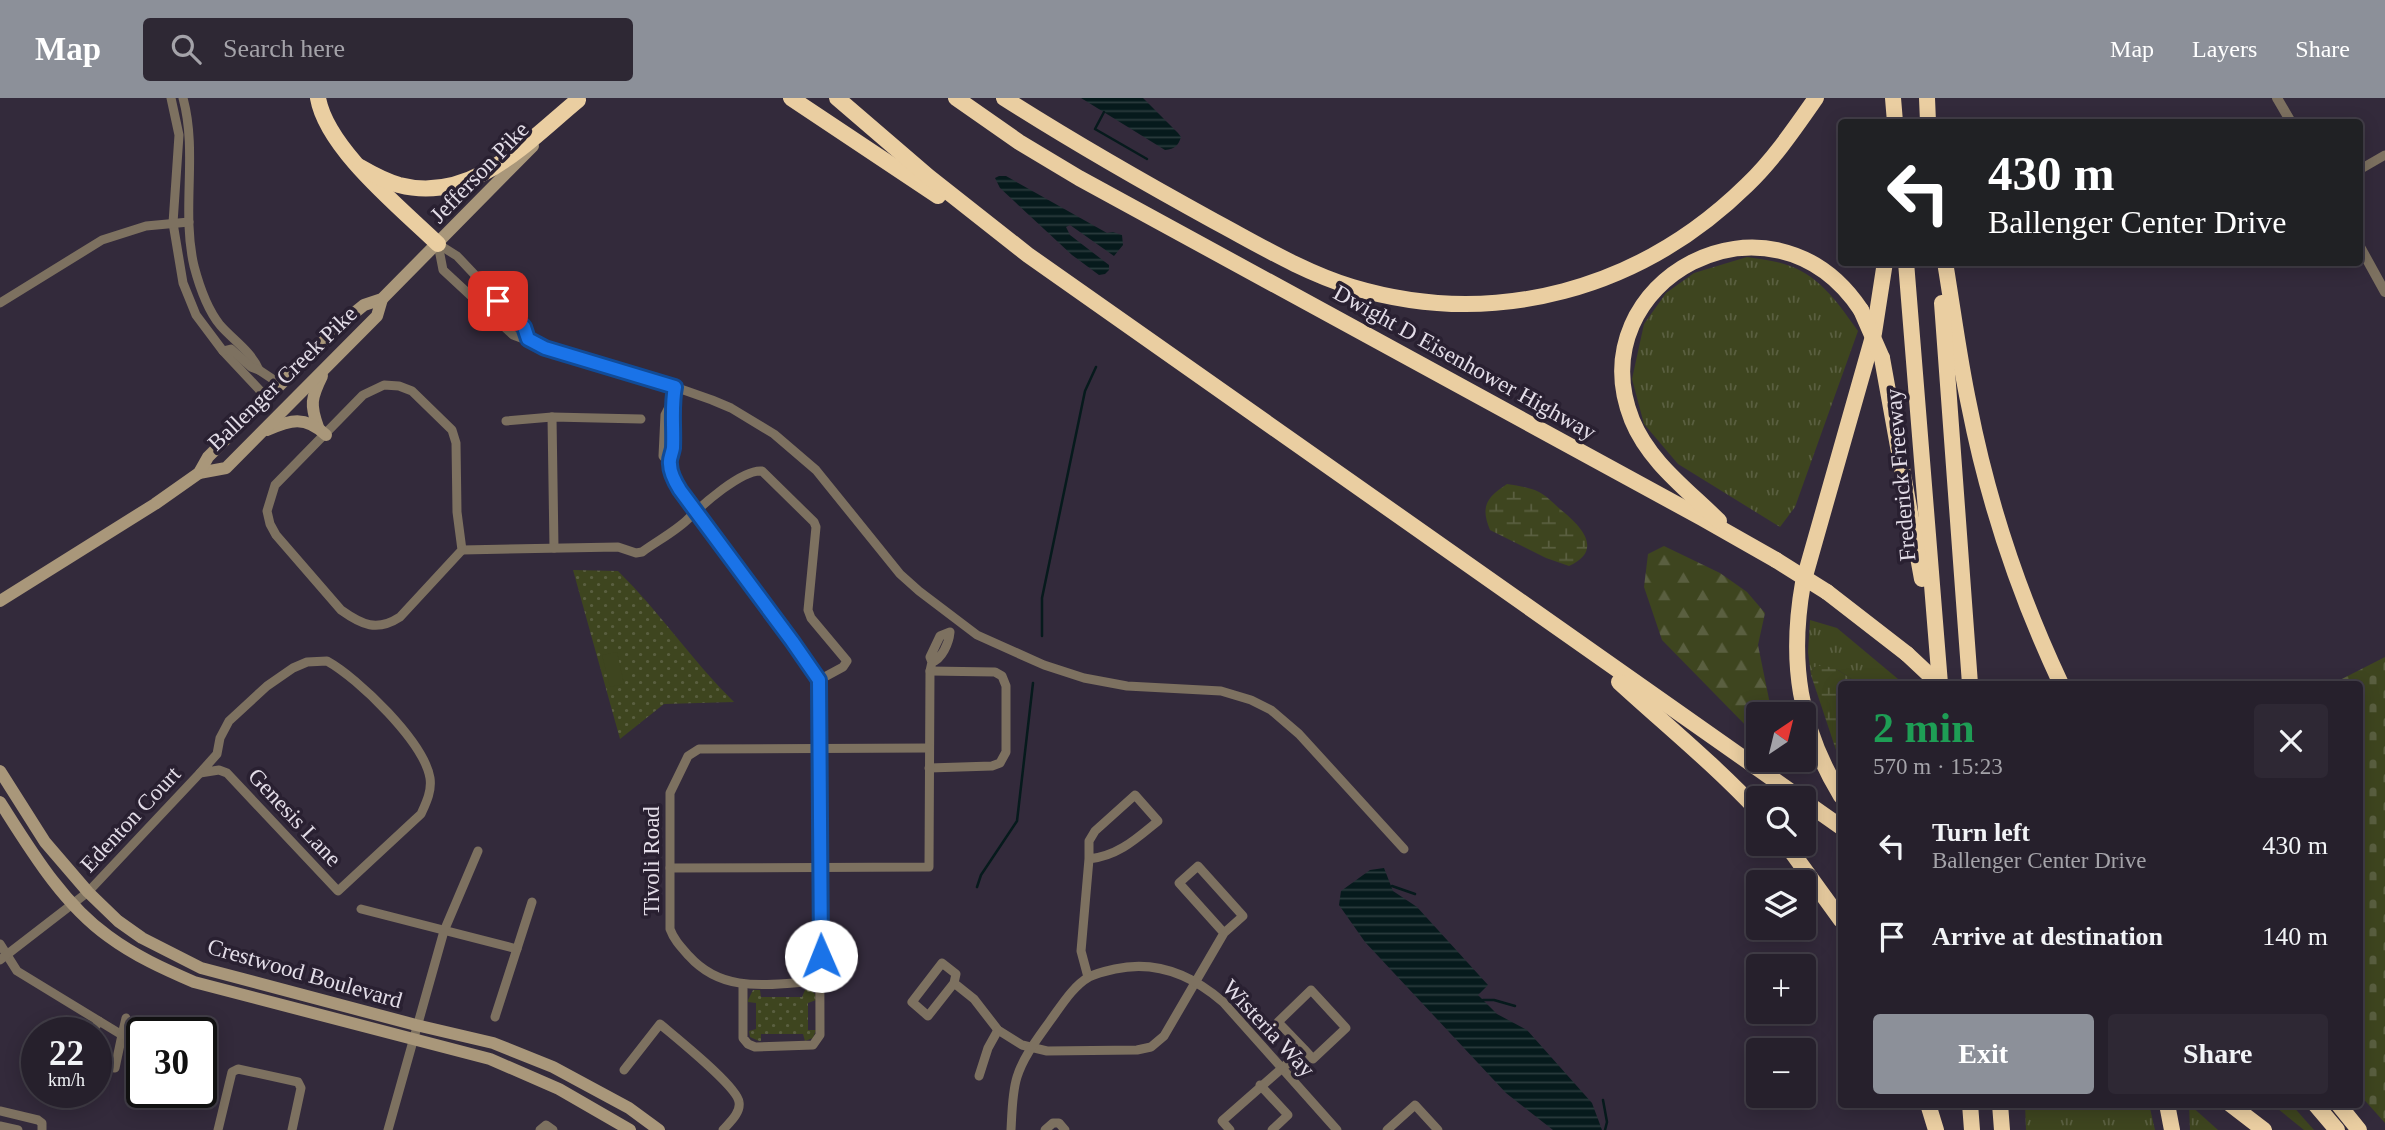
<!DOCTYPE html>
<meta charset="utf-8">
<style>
:root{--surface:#26202c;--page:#2e2834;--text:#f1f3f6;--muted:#a4a3a9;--line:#423e48;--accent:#8c9099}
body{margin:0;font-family:Georgia,serif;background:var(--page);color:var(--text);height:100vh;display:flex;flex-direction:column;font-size:26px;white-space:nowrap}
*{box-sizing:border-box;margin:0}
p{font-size:23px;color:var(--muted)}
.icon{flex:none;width:38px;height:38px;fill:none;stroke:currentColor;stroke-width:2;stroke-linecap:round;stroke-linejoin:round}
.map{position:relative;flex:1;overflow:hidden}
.drawer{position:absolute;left:1838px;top:583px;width:525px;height:427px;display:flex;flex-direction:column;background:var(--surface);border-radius:7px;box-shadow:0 4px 18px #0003,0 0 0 2px var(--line)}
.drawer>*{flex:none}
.hud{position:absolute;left:1838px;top:21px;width:525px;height:147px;border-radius:7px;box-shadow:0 4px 18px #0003,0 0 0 2px var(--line);background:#202124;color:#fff;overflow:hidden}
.needle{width:46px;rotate:35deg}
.controls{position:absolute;left:1746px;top:604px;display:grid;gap:14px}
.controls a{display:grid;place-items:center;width:70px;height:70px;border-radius:7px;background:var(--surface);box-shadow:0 4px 18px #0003,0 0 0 2px var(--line);font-size:35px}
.speed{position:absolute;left:21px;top:919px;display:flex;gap:14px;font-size:35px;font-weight:700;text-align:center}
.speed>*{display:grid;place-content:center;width:91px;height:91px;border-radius:50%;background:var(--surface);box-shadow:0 4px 18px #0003,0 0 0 2px var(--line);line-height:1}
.speed small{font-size:18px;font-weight:400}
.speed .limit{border:4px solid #111;border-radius:10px;background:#fff;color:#111}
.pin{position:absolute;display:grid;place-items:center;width:60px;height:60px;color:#fff;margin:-30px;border-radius:14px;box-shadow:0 4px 10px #0006}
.me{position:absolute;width:77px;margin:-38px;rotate:359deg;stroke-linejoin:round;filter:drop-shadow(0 0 5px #0008)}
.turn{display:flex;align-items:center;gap:24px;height:147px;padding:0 35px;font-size:32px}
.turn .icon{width:91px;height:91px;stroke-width:2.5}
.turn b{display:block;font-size:49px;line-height:60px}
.round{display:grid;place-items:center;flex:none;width:74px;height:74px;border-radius:7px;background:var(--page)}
.summary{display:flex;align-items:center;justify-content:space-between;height:119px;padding:0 35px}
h1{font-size:42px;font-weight:600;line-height:52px;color:#1e9e55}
.button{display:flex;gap:14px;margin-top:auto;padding:14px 35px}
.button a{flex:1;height:80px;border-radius:7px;background:var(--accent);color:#fff;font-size:28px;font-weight:600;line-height:80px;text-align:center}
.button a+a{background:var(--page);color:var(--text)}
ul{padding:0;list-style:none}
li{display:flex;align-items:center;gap:21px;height:91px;padding:0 35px}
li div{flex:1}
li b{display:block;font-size:26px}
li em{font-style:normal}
header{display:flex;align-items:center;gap:42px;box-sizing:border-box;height:98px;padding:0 35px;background:var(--accent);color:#fff}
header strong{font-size:33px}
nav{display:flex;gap:38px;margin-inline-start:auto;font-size:24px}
.search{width:490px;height:63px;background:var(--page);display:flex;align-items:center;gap:18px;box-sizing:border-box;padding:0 24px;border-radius:7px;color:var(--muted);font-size:26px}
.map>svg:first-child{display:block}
.grass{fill:url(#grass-tufts)}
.forest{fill:url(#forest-firs)}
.wetland{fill:url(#wetland-marsh)}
.cemetery{fill:url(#cemetery-stones)}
.park{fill:url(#park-dots)}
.garden{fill:#3e451f}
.water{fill:url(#water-rules)}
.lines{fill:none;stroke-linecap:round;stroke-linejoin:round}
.stream{stroke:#061a1c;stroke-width:2.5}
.minor{stroke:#7d7160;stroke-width:9}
.tertiary{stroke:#7d7160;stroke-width:10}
.secondary{stroke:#a9977a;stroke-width:12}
.motorway{stroke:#eacea1;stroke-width:16}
.motorway-bridge{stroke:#eacea1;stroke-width:16}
.route-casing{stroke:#114b97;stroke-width:18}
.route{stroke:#1a73e8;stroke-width:12}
.labels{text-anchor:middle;stroke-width:7;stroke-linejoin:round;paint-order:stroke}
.street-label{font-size:23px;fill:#e3dde8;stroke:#292031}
</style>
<header>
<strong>Map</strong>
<div class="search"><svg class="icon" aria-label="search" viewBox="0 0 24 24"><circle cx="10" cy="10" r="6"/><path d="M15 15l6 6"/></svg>Search here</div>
<nav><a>Map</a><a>Layers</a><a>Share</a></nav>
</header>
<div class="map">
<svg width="2385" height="1032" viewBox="0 0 2385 1032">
<defs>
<pattern id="grass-tufts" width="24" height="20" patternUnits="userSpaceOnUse" patternTransform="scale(1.75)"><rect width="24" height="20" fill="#3e451f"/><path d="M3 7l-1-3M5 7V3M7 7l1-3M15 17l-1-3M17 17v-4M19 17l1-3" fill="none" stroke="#5a5f40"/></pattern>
<pattern id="forest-firs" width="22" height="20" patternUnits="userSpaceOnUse" patternTransform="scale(1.75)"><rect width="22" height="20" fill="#3e451f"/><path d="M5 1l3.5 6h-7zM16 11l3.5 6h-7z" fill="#5a5f40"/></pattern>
<pattern id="wetland-marsh" width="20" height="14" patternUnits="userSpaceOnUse" patternTransform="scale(1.75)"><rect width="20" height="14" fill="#3e451f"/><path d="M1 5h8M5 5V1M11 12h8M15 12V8" fill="none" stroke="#5a5f40"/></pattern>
<pattern id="cemetery-stones" width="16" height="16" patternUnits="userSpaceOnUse" patternTransform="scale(1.75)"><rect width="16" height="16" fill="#3e451f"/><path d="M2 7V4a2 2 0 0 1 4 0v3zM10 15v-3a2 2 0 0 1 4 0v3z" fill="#5a5f40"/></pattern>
<pattern id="park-dots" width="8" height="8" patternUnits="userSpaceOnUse" patternTransform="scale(1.75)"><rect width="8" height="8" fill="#3e451f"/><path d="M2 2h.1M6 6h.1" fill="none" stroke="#5a5f40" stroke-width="1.8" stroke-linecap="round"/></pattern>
<pattern id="water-rules" width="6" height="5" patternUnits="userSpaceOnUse" patternTransform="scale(1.75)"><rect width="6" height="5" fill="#061a1c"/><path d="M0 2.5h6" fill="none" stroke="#2a3b3d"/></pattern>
</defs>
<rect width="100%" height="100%" fill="#332a3b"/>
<g class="grass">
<path d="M1747 159C1761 161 1777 163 1790 168 1821 179 1840 208 1858 233L1795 409 1780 429 1678 366 1644 326 1632 281 1644 226 1666 195 1694 175Z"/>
<polygon points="1810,522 1837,530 1904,586 1859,586 1838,572 1814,569 1811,577 1808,554"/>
<polygon points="2025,1006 2149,1006 2155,1032 2026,1032"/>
<polygon points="2189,1006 2218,1032 2190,1032"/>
<polygon points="2272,1006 2291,1006 2314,1032 2304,1032"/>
</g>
<polygon class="forest" points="1664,448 1720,475 1747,494 1765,515 1758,547 1772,616 1759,616 1759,641 1662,542 1644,489 1648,456"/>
<g class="wetland">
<path d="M1507 386C1518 388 1529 389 1539 394 1547 398 1554 406 1560 411 1580 427 1605 452 1569 468L1546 460 1490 432C1480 408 1487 399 1507 386Z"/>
<polygon points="1823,567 1838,572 1859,586 1841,586 1841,660 1837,655 1811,577 1814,569"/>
</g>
<polygon class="cemetery" points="2385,559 2385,1025 2359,996 2359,586 2332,586"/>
<g class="park">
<path d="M573 472 618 473C660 514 692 563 734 604L664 606 620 641Z"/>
<polygon points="809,891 815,896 816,902 808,905 808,932 816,932 813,940 805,943 803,936 761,936 761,943 759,943 750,939 749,933 756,931 756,905 748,904 748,902 753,892 760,892 761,899 802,899 805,892"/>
</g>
<polygon class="garden" points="617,554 624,586 610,589 602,557"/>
<g class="water">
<path d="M1081 0H1143L1178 35 1181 39C1178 48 1175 51 1165 52Z"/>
<polygon points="999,78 1006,78 1107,135 1113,134 1122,137 1123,147 1114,158 1070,127 1066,129 1070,137 1109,167 1109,172 1105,176 1099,177 1072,157 1000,90 995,80"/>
<polygon points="1384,770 1393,793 1417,809 1488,887 1478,897 1497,916 1527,932 1592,1005 1602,1032 1553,1032 1506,995 1365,844 1339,807 1341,793 1370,772"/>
</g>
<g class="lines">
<g class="stream">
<polyline points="1104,14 1095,31 1147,61"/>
<polyline points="1042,538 1042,500 1085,293 1096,269"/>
<polyline points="1392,788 1415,796"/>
<polyline points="977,789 981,777 1017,723 1033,585"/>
<polyline points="1483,902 1494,902 1515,908"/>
<polyline points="1603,1002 1607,1024 1605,1032"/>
</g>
<g class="minor">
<polyline points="171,0 179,37 173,125 183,185 196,217 223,253 267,300"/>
<path d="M183 0C198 55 181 112 194 168 199 187 207 211 220 227 233 242 251 253 259 272"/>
<polyline points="2359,72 2385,57"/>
<polyline points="438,146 443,172 513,237 564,256 675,289 712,302 731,310 774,336 816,372 900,476 919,493 977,537 1044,567 1084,580 1127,588 1221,593 1251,602 1271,612 1299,636 1404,751"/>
<polyline points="438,146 457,158 524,229 528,241"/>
<polyline points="0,205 102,142 146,128 189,124"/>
<polyline points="223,253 231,251 251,269 259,272 280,286"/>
<path d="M384 287 399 288 412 293 452 332 456 345 457 414 462 452 400 519C377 534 362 527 341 512L276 437 270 426 267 413 275 387 363 297Z"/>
<polyline points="552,319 554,450"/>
<polyline points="506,323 552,319 641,321"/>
<path d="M669 364C676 346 675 322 672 303L665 317 663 358C672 367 674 381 680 392L792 543 819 582 820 937 813 947 755 949 748 946 743 940V886"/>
<path d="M462 452 618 449 636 455 642 454C657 443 676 433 688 421 702 407 742 371 762 373L814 424 816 429 808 512 811 520 847 563 843 569 819 582"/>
<path d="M327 563C358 580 424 644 430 680 432 693 426 705 421 716L338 793 227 675 219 672 200 675 217 656 220 640 229 623 267 588 293 570 307 564Z"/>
<polyline points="929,670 992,668 1000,665 1006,654 1006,588 1002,578 995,574 930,573"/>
<path d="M670 770 929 769 930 573 932 564 930 559 940 538 950 534C949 545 942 561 932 564"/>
<polyline points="361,811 517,851"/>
<polyline points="0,846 17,873 99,923"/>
<polyline points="0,862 88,794 200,675"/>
<path d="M1088 879 1081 853 1089 761C1118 758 1136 741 1158 723L1135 697 1095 733 1089 743V761"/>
<path d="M822 883C773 885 725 898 689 858 681 849 674 842 670 831V695L688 658 699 651 929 650"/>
<polyline points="954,885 956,876 942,865 912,904 928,918 954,885 974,901 998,932 1022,947 1047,953 1137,952 1151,949 1164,938 1224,835 1243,818 1198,768 1179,785 1224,835"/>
<polyline points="495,919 532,804"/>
<polyline points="92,934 99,923 122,937 115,970 96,966"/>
<polyline points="122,937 126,920"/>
<path d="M624 972 660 926C675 939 737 988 739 1004 741 1015 729 1025 723 1032"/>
<polyline points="979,978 988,950 998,932"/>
<polyline points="1260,987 1288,1017 1272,1032"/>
<polyline points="0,1013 38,1022 42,1025 42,1032"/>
<polyline points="0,1028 18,1032"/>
<polyline points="218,1032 232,974 238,971 298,984 301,990 292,1032"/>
<polyline points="388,1032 444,833 478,753"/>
<polyline points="540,1032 546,1027 553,1032"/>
<path d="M1011 1032C1012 1015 1012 995 1017 979 1023 959 1038 940 1050 923 1061 908 1073 888 1089 879 1097 875 1106 873 1115 871 1156 862 1192 877 1223 904L1337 1032"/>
<polyline points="1045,1032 1053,1025 1059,1025 1065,1032"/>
<polyline points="1230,1032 1222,1023 1304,951 1278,924 1311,892 1346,930 1313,961 1304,951"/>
<polyline points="1387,1032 1415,1007 1438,1032"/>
</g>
<g class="tertiary">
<polyline points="2277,0 2291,24"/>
<polyline points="2359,147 2385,194"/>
</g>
<g class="secondary">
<path d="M318 329C310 307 311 300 322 278"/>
<path d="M267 332C290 322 305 317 326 337"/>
<polyline points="199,375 226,370 377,218 382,201"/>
<polyline points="0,503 155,406 199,375 208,359 343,224 364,207 382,201 533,48"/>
<polyline points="0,673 45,744 88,794 118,823 142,840 201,870 416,927 493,945 553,969 629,1010 659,1032"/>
<path d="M0 704C30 751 62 805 108 838 135 858 164 871 194 884L490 961 559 991 630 1032"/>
</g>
<g class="motorway">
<path d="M318 0C327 51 401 110 438 146"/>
<polyline points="791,0 938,98"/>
<polyline points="837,0 929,79 1028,157 1800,700"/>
<polyline points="956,0 1019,44 1079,80 1702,420 1776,462"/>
<path d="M1004 0C1073 44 1143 84 1214 123 1259 147 1303 174 1352 189 1496 232 1641 191 1747 87 1774 61 1795 30 1816 0"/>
<polyline points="1893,0 1895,24"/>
<polyline points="1927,0 1928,24"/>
<path d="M360 69C372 76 385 83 399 87 472 106 527 44 578 2"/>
<polyline points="1906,164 1940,586"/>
<path d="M1945 164C1953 212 1959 260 1969 307 1988 404 2019 497 2061 586"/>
<polyline points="1942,205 1970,586"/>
<polyline points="1882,260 1922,481"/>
<path d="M1719 423C1688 392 1649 364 1632 322 1577 183 1771 77 1861 212"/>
<polyline points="1827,494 1907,556"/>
<path d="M1619 584C1666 627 1715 667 1759 714"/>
<path d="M1841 698C1799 629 1789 564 1803 485L1874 235 1885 164"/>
<polyline points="1804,703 1841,729"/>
<polyline points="1786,746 1841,822"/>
<polyline points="1928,1006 1936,1032"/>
<polyline points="1970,1006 1972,1032"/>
<polyline points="2000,1006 2002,1032"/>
<polyline points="2167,1006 2172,1032"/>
<polyline points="2230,1006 2264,1032"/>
<polyline points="2315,1006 2337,1032"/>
<polyline points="2338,1006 2359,1032"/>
</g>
<g class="motorway-bridge">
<polyline points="1861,212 1882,260"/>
<polyline points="1776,462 1827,494"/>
<polyline points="1907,556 1939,586"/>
</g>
</g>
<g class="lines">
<g class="route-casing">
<path id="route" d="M498 203 524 229 528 241 545 250 675 289C671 309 674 329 673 350 672 356 669 361 670 366 670 375 675 384 680 392L792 543 819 582 821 858"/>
</g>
<use href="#route" class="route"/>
</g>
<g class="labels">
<g class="street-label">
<text transform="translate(479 74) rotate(-46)" y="8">Jefferson Pike</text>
<text transform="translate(1465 264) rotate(29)" y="8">Dwight D Eisenhower Highway</text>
<text transform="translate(282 280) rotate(-44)" y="8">Ballenger Creek Pike</text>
<text transform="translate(1900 377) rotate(-95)" y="8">Frederick Freeway</text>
<text transform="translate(295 719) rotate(47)" y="8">Genesis Lane</text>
<text transform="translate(130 721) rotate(-47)" y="8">Edenton Court</text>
<text transform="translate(651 763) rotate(-90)" y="8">Tivoli Road</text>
<text transform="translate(305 875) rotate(16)" y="8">Crestwood Boulevard</text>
<text transform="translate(1269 930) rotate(47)" y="8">Wisteria Way</text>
</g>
</g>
</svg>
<div class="controls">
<a><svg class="needle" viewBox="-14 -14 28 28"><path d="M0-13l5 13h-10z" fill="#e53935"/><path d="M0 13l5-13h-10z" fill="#a4a3a9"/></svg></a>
<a><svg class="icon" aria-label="search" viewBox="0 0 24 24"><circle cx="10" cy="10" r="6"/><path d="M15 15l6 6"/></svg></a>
<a><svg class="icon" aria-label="layers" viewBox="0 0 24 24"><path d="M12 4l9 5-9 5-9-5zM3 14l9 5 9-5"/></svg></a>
<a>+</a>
<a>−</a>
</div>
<div class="speed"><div>22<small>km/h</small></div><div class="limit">30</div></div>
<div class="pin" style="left:498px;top:203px;background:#d93025"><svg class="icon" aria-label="arrive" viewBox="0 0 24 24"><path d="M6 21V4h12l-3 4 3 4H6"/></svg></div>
<svg class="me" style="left:821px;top:858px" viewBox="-20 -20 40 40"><circle r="19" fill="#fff"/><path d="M0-13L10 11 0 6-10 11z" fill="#1a73e8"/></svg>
<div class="hud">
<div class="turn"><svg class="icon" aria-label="left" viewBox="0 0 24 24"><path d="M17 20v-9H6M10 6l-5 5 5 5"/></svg><div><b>430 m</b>Ballenger Center Drive</div></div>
</div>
<section class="drawer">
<div class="summary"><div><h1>2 min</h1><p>570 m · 15:23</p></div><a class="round"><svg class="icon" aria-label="close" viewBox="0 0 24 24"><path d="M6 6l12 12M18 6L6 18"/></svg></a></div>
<ul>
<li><svg class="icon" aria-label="left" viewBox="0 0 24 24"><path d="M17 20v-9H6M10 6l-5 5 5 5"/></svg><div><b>Turn left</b><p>Ballenger Center Drive</p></div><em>430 m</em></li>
<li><svg class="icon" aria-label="arrive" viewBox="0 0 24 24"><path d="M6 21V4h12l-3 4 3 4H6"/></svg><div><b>Arrive at destination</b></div><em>140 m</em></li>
</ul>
<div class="button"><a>Exit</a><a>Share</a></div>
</section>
</div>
